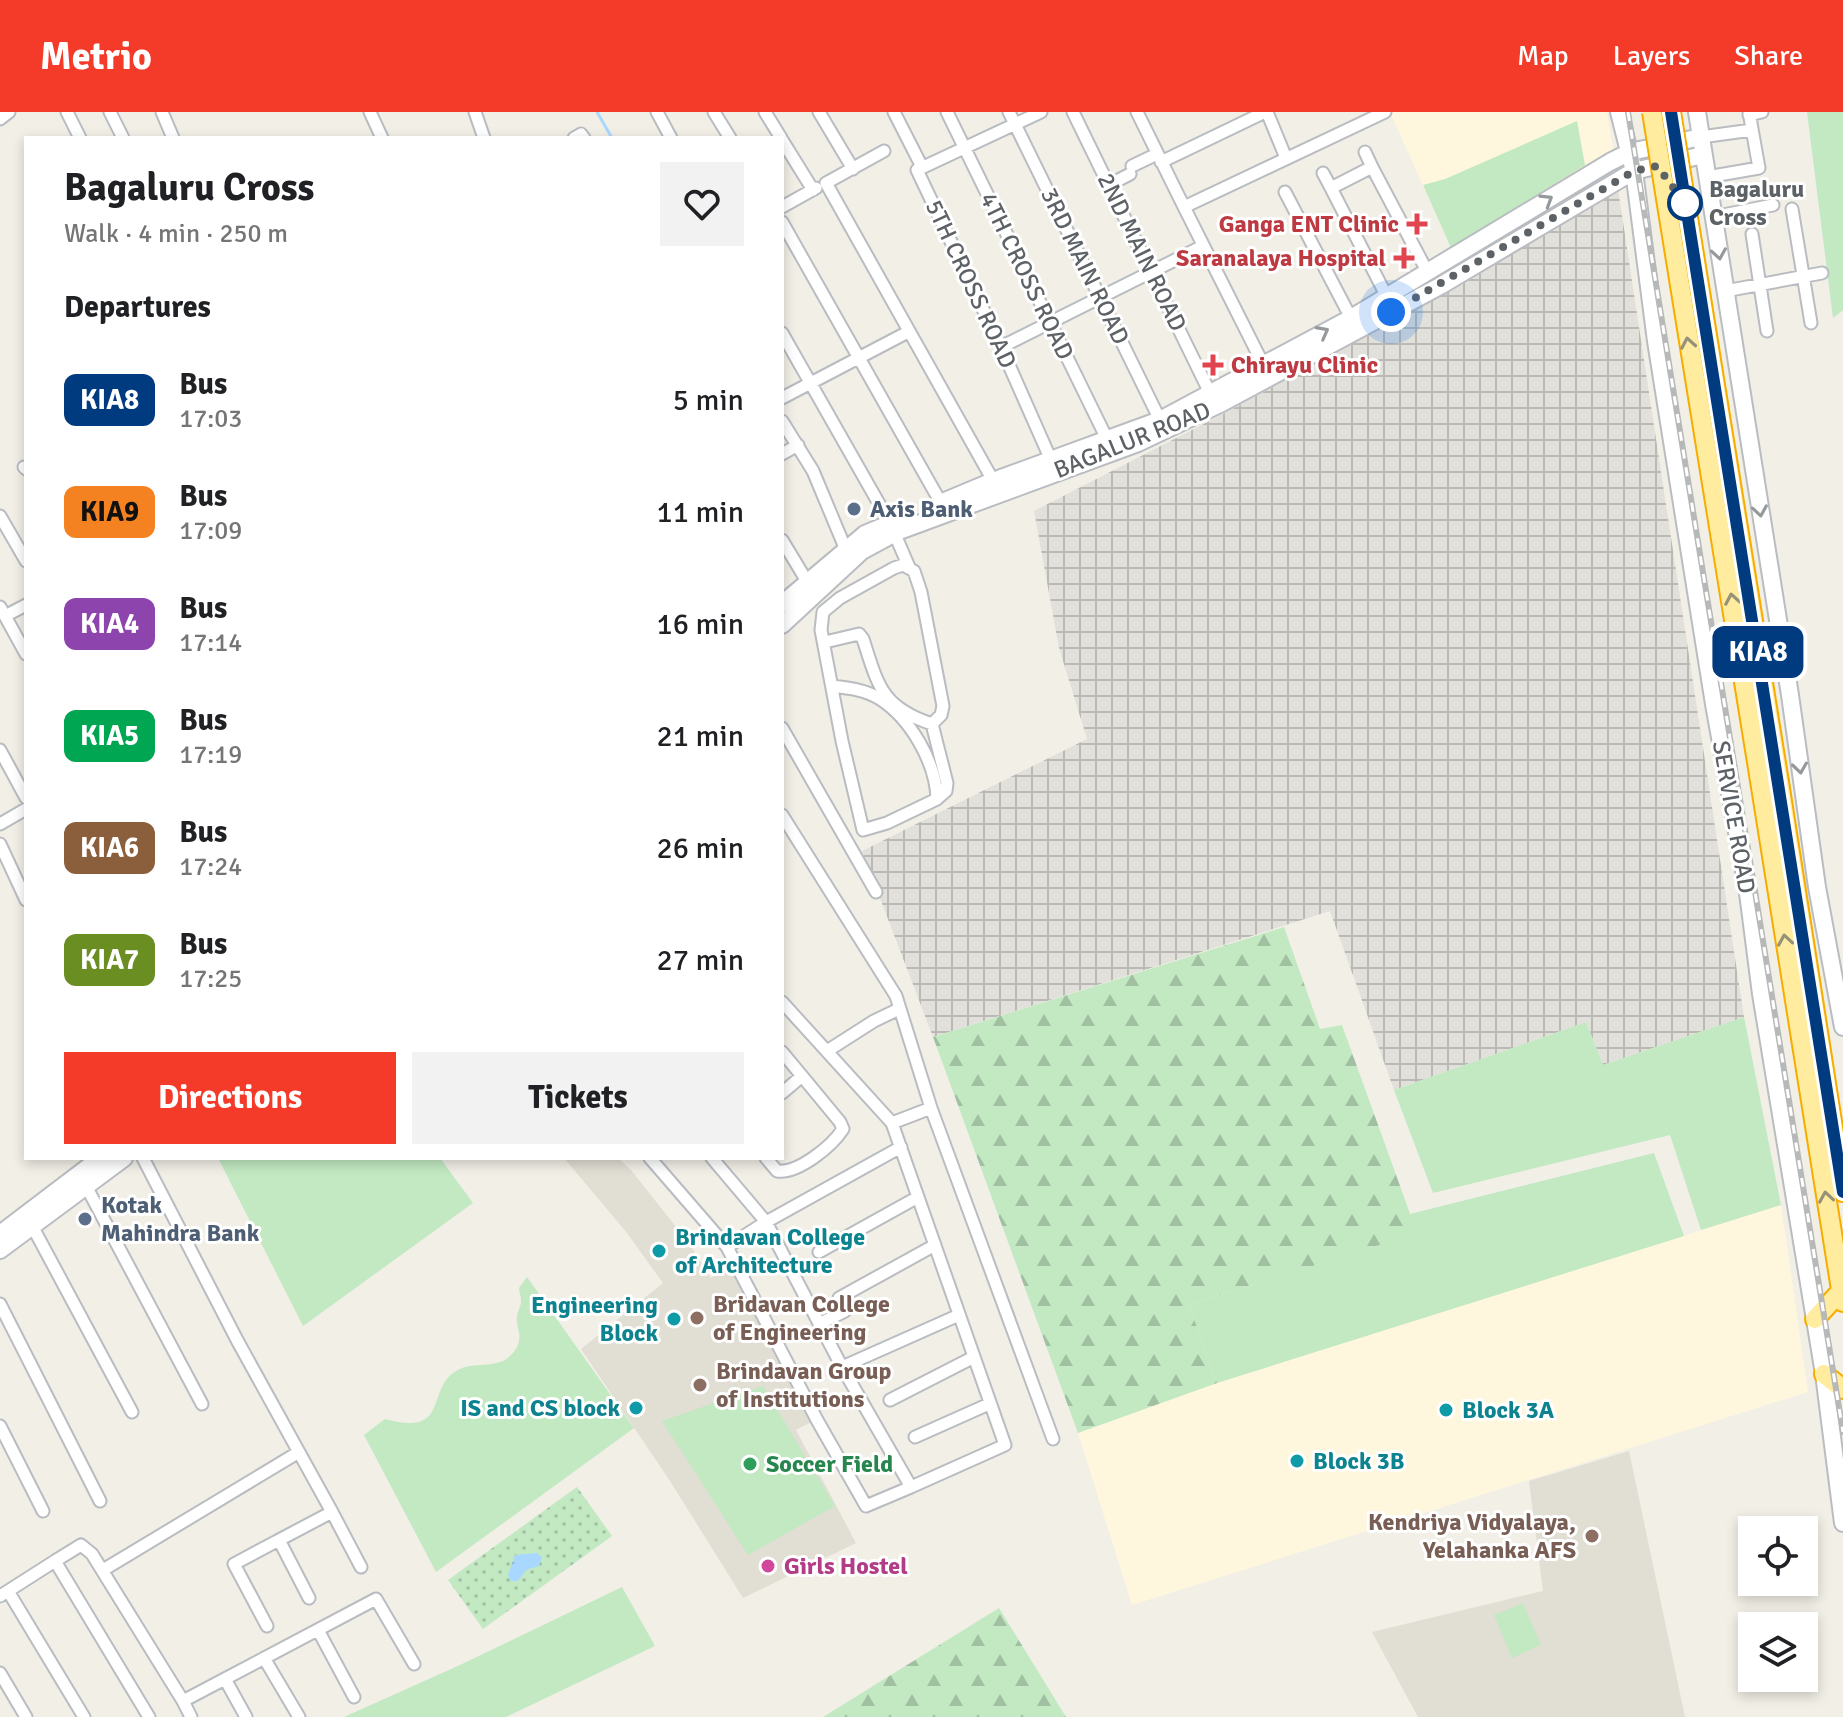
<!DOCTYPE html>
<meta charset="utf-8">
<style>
:root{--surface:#fff;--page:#f2f2f2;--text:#202124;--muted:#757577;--accent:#f43b29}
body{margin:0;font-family:Signika,sans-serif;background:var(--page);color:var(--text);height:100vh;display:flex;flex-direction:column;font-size:30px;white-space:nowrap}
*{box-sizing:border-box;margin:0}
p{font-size:26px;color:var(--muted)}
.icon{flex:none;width:44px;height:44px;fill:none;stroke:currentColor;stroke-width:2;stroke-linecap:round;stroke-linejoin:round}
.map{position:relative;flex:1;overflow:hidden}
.details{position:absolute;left:24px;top:24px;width:760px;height:1024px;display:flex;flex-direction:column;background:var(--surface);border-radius:0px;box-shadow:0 4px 12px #0003}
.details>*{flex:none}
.badge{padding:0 16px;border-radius:12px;font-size:28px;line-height:52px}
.controls{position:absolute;left:1738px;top:1404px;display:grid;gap:16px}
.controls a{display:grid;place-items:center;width:80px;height:80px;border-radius:0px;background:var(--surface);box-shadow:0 4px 12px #0003;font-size:40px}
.you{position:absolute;width:40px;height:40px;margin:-20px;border:6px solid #fff;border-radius:50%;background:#1a73e8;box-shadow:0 0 0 12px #1a73e833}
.map>.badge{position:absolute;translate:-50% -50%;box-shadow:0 0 0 4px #fff}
h2{padding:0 40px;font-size:30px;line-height:72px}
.round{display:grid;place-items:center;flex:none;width:84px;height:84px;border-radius:0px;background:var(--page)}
.headline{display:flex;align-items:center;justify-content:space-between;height:136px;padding:0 40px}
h1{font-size:38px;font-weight:700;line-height:60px}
.primary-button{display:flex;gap:16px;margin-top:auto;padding:16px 40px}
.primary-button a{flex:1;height:92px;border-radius:0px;background:var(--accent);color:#fff;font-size:32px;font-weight:700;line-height:92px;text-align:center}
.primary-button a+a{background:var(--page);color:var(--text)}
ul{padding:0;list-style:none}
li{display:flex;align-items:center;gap:24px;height:112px;padding:0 40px}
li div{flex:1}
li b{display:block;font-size:30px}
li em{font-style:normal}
li .badge{min-width:88px;font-weight:700;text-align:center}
header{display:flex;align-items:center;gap:48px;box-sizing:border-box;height:112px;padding:0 40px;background:var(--accent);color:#fff}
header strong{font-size:38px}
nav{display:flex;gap:44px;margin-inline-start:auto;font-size:28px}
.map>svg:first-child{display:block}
.commercial{fill:#fff7dd}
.industrial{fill:url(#industrial-grid)}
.education{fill:#e1ded4}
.green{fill:#c2e9c2}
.forest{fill:url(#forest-firs)}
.park{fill:url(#park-dots)}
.water{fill:url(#water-ripples)}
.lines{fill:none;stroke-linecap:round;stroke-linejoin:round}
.stream{stroke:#a8d8ff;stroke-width:3}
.minor-casing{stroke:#b9bcc0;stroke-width:15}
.secondary-casing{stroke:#b9bdc2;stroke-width:20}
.trunk-casing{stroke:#f7ad00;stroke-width:22}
.minor{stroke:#fff;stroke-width:11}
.secondary{stroke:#fff;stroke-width:16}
.trunk{stroke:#ffec9e;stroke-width:18}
.rail-casing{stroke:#b7b8b8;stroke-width:6}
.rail{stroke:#fff;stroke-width:3;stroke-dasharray:9;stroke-linecap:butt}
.trunk-bridge-casing{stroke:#f7ad00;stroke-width:22;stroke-linecap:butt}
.trunk-bridge{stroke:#ffec9e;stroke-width:18}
.oneway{stroke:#96999c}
.oneway2{stroke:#96927a}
.line-casing{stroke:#fff;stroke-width:18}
.line{stroke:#003b80;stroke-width:12}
.walk{stroke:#5d6267;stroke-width:8;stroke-dasharray:0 14.4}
.stop-dot{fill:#fff;stroke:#003b80;stroke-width:4}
.health-dot{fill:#e0444e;stroke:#fff;stroke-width:3}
.service-dot{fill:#5c6f8a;stroke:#fff;stroke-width:3}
.culture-dot{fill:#0f9aa8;stroke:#fff;stroke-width:3}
.education-dot{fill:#8d6e63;stroke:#fff;stroke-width:3}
.leisure-dot{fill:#2e9e5b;stroke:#fff;stroke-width:3}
.hotel-dot{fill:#d1479c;stroke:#fff;stroke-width:3}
.labels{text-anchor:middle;stroke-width:6;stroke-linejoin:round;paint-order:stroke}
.stop-label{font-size:24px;font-weight:bold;fill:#5d6267;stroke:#fff;text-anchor:start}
.health-label{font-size:24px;font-weight:bold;fill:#be3a42;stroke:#fff;text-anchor:end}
.street-label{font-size:24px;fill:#5d6267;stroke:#fff}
.service-label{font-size:24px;font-weight:bold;fill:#4e5e75;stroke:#fff;text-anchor:start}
.culture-label{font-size:24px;font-weight:bold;fill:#0d838f;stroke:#fff;text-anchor:start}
.education-label{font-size:24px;font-weight:bold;fill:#785e54;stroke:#fff;text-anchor:start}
.leisure-label{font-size:24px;font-weight:bold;fill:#27864d;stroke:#fff;text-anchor:start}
.hotel-label{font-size:24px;font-weight:bold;fill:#b23c85;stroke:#fff;text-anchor:start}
</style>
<header>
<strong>Metrio</strong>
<nav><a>Map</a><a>Layers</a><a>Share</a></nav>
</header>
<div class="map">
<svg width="1843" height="1605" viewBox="0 0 1843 1605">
<defs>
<pattern id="industrial-grid" width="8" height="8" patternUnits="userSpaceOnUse" patternTransform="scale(2)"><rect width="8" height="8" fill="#e1e0da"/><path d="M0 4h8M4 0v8" fill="none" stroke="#bab9b5"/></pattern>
<pattern id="forest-firs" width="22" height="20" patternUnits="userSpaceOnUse" patternTransform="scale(2)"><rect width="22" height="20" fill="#c2e9c2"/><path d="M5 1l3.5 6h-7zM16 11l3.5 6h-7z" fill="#a1c0a1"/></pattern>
<pattern id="park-dots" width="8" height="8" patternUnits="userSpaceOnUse" patternTransform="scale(2)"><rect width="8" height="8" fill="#c2e9c2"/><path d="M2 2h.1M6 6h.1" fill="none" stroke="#a1c0a1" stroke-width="1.8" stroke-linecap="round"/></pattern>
<pattern id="water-ripples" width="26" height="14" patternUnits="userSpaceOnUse" patternTransform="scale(2)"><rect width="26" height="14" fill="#a8d8ff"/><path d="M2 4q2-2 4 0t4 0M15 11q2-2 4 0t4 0" fill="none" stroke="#8cb3d2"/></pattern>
</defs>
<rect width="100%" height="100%" fill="#f1efe6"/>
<path class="commercial" d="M1390 0H1607L1613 37 1451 136Z
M1781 1093 1808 1280 1132 1493 1078 1321 1217 1271Z"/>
<path class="industrial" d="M1618 77 1744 905 1603 953 1586 910 1394 978 1330 799 933 925 862 739 1087 627 1059 536 1034 399 1225 301 1461 173Z"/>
<path class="education" d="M564 1046H618L631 1058 688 1130 711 1166 732 1153 813 1309 796 1318 856 1431 743 1486 670 1369 581 1237 663 1171 627 1121Z
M1629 1339 1685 1605H1418L1372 1520 1543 1479 1529 1369Z"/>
<path class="green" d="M1807 0H1843V198L1833 206Z
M1577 9 1585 53 1451 136 1423 73 1445 67Z
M1744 905 1781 1093 1701 1118 1670 1023 1433 1081 1394 978 1586 910 1603 953Z
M1654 1041 1684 1124 1217 1271 1189 1193 1416 1121 1410 1102Z
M218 1046H440L473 1091 303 1214Z
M527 1165 634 1316 436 1460 364 1323 385 1307C451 1325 425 1278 456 1259 477 1246 502 1262 517 1235 523 1223 516 1217 517 1205 517 1199 522 1193 521 1188 521 1184 519 1180 519 1176Z
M763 1274 835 1394 748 1443 662 1309Z
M622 1475 655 1534 506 1605H344L460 1553Z
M1523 1491 1541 1533 1512 1546 1494 1503Z"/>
<path class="forest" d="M1284 815 1320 917 1342 913 1417 1121 1189 1193 1217 1271 1078 1321 933 925Z
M999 1496 1066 1605H823Z"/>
<path class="park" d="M577 1375 612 1424 483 1517 448 1468Z"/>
<path class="water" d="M537 1441 542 1445 539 1454 526 1458 518 1469H511L508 1463 515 1443Z"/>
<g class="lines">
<path class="stream" d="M597 0 612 26"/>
<g class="minor-casing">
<path id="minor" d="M67 0 80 26
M110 0 123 26
M162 0 173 26
M370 0 382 26
M475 0 484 26
M657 0 671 26
M714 0 730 26
M765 0 781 26
M819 0 853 57
M894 0 922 55
M947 0 1107 327
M1009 0 1160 308
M1041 0 917 58 1001 235 1051 348
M1073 0 1210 281
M1137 0 1184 95
M1267 0 1286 46
M1749 3 1762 0
M0 7 9 0
M1701 25 1752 18
M574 26 581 22 584 26
M782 28 813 78
M884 39 826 71 995 372
M1365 40 1372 55
M1161 50 1265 0
M1132 54 1157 42
M1323 61 1331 76
M1707 65 1759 56 1749 0
M1109 73 1130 62
M1285 80 1351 206
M782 95 816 76
M1792 97 1811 211
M1713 105 1773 93
M782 110 941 391
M1752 122 1767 219
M1725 179 1822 161
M1387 185 1331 76 1372 55 1428 161
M782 221 890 411 909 455
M1001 235 1203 134
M1266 258 1184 95 1385 0
M782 286 908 220
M782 309 813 359 846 438
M782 342 798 333
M24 355 26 357
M0 404 26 449
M782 428 808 471
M0 495 26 542
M5 504 26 493
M825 530 859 522 863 527C878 573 881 595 932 612L941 603 943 594 921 480 914 459 903 453 894 456 840 486 823 500 821 518 842 629 863 718 887 711 937 687C936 651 911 607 880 587 866 578 849 576 832 574
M932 612 947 671 946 679 937 687
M782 616 876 780
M0 638 26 686
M782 703 896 884 931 996 1053 1327
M0 712 26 697
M0 732 26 788
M782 890 892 1011 931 996
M827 939 874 909 899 897
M782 940 802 964
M892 1011 1005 1333 911 1375
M143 1046 237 1228 332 1400
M650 1046 727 1135
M712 1046 766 1110 727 1135 817 1308 866 1394 911 1375 842 1255 766 1110 901 1035
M766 1046 777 1059C798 1062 832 1034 843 1017L840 1010 802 964 782 981
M86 1074 202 1292
M30 1110 132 1300
M819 1140 918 1085
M0 1192 100 1389
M819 1212 845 1199 839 1186 935 1133
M842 1255 959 1203
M890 1288 974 1245
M0 1314 43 1399
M915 1325 989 1292
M55 1449 81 1433 92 1442 183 1589
M103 1458 299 1340
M8 1479 55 1449 149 1605
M0 1484 8 1479 84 1605
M309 1486 279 1428 332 1400 361 1455
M267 1514 234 1452 279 1428
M318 1518 354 1585
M264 1546 299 1605
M0 1561 26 1605
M225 1567 246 1605
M191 1605 183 1589 376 1487 414 1552"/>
</g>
<g class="secondary-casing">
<path id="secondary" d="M1619 0 1634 59 1656 229 1714 592 1748 781 1761 882 1824 1262 1843 1411
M1697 0 1790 583 1817 775 1843 915
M938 392 993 369 1160 308 1351 206 1610 50 1630 40 1701 25
M782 492 865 422 906 405
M782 513 862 439 899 419 1138 331 1222 291 1440 174 1634 59 1703 43
M0 1122 100 1046
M0 1138 124 1046"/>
</g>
<g class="trunk-casing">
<path id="trunk" d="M1779 670 1843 1080
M1761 675 1843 1190
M1815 1207 1841 1179
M1824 1262 1843 1277"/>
</g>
<use href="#minor" class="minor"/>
<use href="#secondary" class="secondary"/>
<use href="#trunk" class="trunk"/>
<g class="rail-casing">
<path id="rail" d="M1628 0 1843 1320"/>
</g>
<use href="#rail" class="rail"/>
<g class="trunk-bridge-casing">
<path id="trunk-bridge" d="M1652 0 1761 675
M1671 0 1779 670"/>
</g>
<use href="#trunk-bridge" class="trunk-bridge"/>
</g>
<defs><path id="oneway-chevron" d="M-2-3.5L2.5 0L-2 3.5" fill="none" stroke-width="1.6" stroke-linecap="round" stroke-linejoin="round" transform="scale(2)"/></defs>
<g class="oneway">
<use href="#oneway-chevron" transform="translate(1547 88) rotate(-32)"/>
<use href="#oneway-chevron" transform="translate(1719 142) rotate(81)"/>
<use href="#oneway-chevron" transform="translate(1323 220) rotate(-28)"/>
<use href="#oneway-chevron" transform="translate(1760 399) rotate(81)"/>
<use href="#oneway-chevron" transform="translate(1800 656) rotate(82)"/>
</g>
<g class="oneway2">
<use href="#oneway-chevron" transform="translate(1688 231) rotate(-100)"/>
<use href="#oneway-chevron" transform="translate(1732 487) rotate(-100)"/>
<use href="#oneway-chevron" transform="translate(1785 828) rotate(-99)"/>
<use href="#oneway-chevron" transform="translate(1826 1085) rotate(-99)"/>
</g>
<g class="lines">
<g class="line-casing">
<path id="line" d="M1671 0 1843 1080"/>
</g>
<use href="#line" class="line"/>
<path class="walk" d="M1391 200 1634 59 1657 54 1685 91"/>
</g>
<circle class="stop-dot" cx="1685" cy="91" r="16"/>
<g class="health-dot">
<path d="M1413 100h8v8h8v8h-8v8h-8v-8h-8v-8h8z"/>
<path d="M1400 134h8v8h8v8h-8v8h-8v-8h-8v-8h8z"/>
<path d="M1209 241h8v8h8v8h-8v8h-8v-8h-8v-8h8z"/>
</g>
<g class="service-dot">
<circle cx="854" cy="397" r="8"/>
<circle cx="85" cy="1107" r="8"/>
</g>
<g class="culture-dot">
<circle cx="659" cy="1139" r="8"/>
<circle cx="674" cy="1207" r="8"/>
<circle cx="636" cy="1296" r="8"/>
<circle cx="1446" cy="1298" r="8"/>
<circle cx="1297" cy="1349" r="8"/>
</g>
<g class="education-dot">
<circle cx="697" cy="1206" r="8"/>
<circle cx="700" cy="1273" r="8"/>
<circle cx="1592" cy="1424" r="8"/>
</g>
<circle class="leisure-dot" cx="750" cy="1352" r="8"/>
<circle class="hotel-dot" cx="768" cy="1454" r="8"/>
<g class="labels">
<g class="stop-label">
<text x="1709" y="85">Bagaluru<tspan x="1709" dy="28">Cross</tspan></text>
</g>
<g class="health-label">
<text x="1399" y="120">Ganga ENT Clinic</text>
<text x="1386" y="154">Saranalaya Hospital</text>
<text x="1231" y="261" text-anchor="start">Chirayu Clinic</text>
</g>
<g class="street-label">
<text transform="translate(1142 140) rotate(64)" y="8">2ND MAIN ROAD</text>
<text transform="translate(1085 154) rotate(64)" y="8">3RD MAIN ROAD</text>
<text transform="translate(1027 164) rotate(64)" y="8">4TH CROSS ROAD</text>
<text transform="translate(971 172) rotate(65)" y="8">5TH CROSS ROAD</text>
<text transform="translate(1132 328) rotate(-22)" y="8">BAGALUR ROAD</text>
<text transform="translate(1734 705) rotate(80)" y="8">SERVICE ROAD</text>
</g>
<g class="service-label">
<text x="870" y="405">Axis Bank</text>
<text x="101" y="1101">Kotak<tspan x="101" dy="28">Mahindra Bank</tspan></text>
</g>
<g class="culture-label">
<text x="675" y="1133">Brindavan College<tspan x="675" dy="28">of Architecture</tspan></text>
<text x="658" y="1201" text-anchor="end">Engineering<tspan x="658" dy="28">Block</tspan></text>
<text x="620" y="1304" text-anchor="end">IS and CS block</text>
<text x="1462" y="1306">Block 3A</text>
<text x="1313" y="1357">Block 3B</text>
</g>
<g class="education-label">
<text x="713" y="1200">Bridavan College<tspan x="713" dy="28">of Engineering</tspan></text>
<text x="716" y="1267">Brindavan Group<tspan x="716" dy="28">of Institutions</tspan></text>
<text x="1576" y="1418" text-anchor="end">Kendriya Vidyalaya,<tspan x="1576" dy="28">Yelahanka AFS</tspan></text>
</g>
<g class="leisure-label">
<text x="766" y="1360">Soccer Field</text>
</g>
<g class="hotel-label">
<text x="784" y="1462">Girls Hostel</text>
</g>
</g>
</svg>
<div class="controls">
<a><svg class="icon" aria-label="locate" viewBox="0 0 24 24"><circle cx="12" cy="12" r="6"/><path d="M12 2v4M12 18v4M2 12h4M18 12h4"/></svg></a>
<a><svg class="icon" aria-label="layers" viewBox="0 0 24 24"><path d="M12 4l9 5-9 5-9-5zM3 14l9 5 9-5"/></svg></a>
</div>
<div class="you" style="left:1391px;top:200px"></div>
<b class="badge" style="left:1758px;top:540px;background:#003b80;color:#fff">KIA8</b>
<section class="details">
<div class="headline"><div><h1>Bagaluru Cross</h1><p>Walk · 4 min · 250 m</p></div><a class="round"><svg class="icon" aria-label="heart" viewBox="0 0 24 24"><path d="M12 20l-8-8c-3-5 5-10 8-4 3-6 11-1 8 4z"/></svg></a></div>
<h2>Departures</h2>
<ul>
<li><span class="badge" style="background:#003b80;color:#fff">KIA8</span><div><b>Bus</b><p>17:03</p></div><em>5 min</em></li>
<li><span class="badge" style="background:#f58220;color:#111">KIA9</span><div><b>Bus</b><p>17:09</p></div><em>11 min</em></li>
<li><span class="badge" style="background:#8e44ad;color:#fff">KIA4</span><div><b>Bus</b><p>17:14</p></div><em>16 min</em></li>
<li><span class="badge" style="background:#00a651;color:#fff">KIA5</span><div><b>Bus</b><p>17:19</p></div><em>21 min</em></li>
<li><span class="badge" style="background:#8b5e3c;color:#fff">KIA6</span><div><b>Bus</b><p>17:24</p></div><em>26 min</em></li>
<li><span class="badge" style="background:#6b8e23;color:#fff">KIA7</span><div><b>Bus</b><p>17:25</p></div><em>27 min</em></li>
</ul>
<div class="primary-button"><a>Directions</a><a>Tickets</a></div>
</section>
</div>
